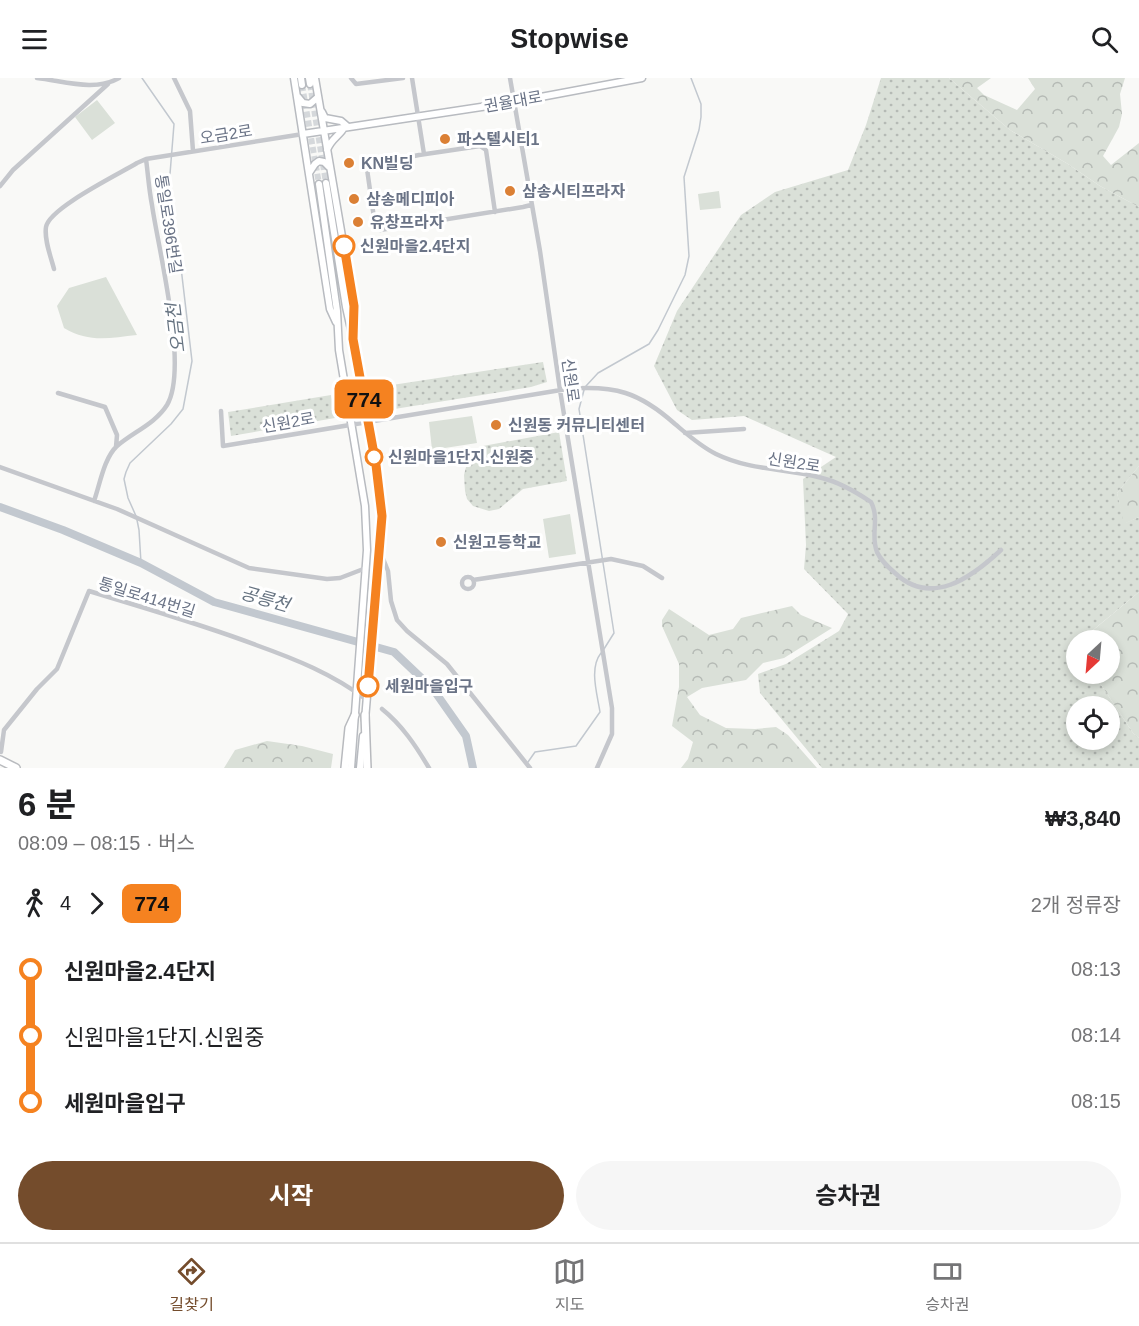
<!DOCTYPE html>
<html lang="ko">
<meta charset="utf-8">
<style>
:root{--surface:#fff;--page:#f6f6f6;--text:#202124;--muted:#757577;--line:#e0e0e0;--accent:#744c2c}
body{margin:0;font-family:Helvetica,"Noto Sans KR",sans-serif;background:var(--page);color:var(--text);height:100vh;display:flex;flex-direction:column;font-size:22px;white-space:nowrap}
*{box-sizing:border-box;margin:0}
p{font-size:20px;color:var(--muted)}
.icon{flex:none;width:33px;height:33px;fill:none;stroke:currentColor;stroke-width:2;stroke-linecap:round;stroke-linejoin:round}
.map{position:relative;height:690px;overflow:hidden}
.panel{display:flex;flex-direction:column;background:var(--surface);flex:1}
.panel>*{flex:none}
.badge{padding:0 12px;border-radius:9px;font-size:21px;line-height:39px}
.needle{width:39px;rotate:206deg}
.buttons{position:absolute;left:1066px;top:552px;display:grid;gap:12px}
.buttons a{display:grid;place-items:center;width:54px;height:54px;border-radius:50%;background:var(--surface);box-shadow:0 3px 9px #0003;font-size:30px}
.map>.badge{position:absolute;translate:-50% -50%;box-shadow:0 0 0 3px #fff}
.legs{display:flex;align-items:center;gap:9px;height:66px;padding:0 18px;font-size:20px}
.legs p{margin-inline-start:auto}
.head{display:flex;align-items:center;justify-content:space-between;height:102px;padding:0 18px}
h1{font-size:33px;font-weight:700;line-height:45px}
.button{display:flex;gap:12px;margin-top:auto;padding:12px 18px}
.button a{flex:1;height:69px;border-radius:36px;background:var(--accent);color:#fff;font-size:24px;font-weight:700;line-height:69px;text-align:center}
.button a+a{background:var(--page);color:var(--text)}
ul{padding:0 18px;list-style:none}
li{display:flex;align-items:center;gap:21px;height:66px;font-size:22px}
li i{display:grid;place-items:center;width:9px;height:100%;margin:0 8px;background:currentColor}
li i::after{content:'';width:15px;height:15px;margin:-8px;border:4px solid;border-radius:50%;background:var(--surface)}
li p{margin-inline-start:auto}
li:first-child i{background:linear-gradient(#0000 50%,currentColor 0)}
li:last-child i{background:linear-gradient(currentColor 50%,#0000 0)}
header{display:flex;justify-content:space-between;align-items:center;height:78px;padding:0 18px;background:var(--surface);font-size:27px;font-weight:700}
.tabs{display:flex;justify-content:space-around;align-items:center;height:84px;border-top:2px solid var(--line);background:var(--surface);font-size:16px;color:var(--muted)}
.tabs a{display:grid;justify-items:center;gap:3px}
.tabs .on{color:var(--accent)}
.map>svg:first-child{display:block}
.grass{fill:url(#grass-dots);fill-rule:evenodd}
.forest{fill:url(#forest-crowns)}
.pitch{fill:#dae0d8}
.lines{fill:none;stroke-linecap:round;stroke-linejoin:round}
.stream{stroke:#c2c8cf;stroke-width:1.5}
.river{stroke:#c2c8cf;stroke-width:8}
.major-tunnel{stroke:#d5d8db;stroke-width:6;stroke-dasharray:6 3;stroke-linecap:butt}
.major-casing{stroke:#b8bbc0;stroke-width:9}
.highway-casing{stroke:#b8babe;stroke-width:10}
.minor{stroke:#c5c7cc;stroke-width:4.5}
.major{stroke:#fff;stroke-width:6}
.highway{stroke:#fff;stroke-width:7}
.line-1-casing{stroke:#fff;stroke-width:14}
.line-1{stroke:#f58220;stroke-width:9}
.poi-dot{fill:#db8035;stroke:#fff;stroke-width:2}
.stop-1-dot{fill:#fff;stroke:#f58220;stroke-width:3}
.labels{text-anchor:middle;stroke-width:6;stroke-linejoin:round;paint-order:stroke}
.street-label{font-size:16px;fill:#6a7386;stroke:#fff}
.poi-label{font-size:16px;font-weight:bold;fill:#6a7386;stroke:#fff;text-anchor:start}
.stop-label{font-size:16px;font-weight:bold;fill:#6a7386;stroke:#fff;text-anchor:start}
.water-label{font-size:18px;font-style:italic;fill:#667381;stroke:#fff}
</style>
<header><svg class="icon" aria-label="menu" viewBox="0 0 24 24"><path d="M4 6h16M4 12h16M4 18h16"/></svg>Stopwise<svg class="icon" aria-label="search" viewBox="0 0 24 24"><circle cx="10" cy="10" r="6"/><path d="M15 15l6 6"/></svg></header>
<div class="map">
<svg width="1139" height="690" viewBox="0 0 1139 690">
<defs>
<pattern id="grass-dots" width="8" height="8" patternUnits="userSpaceOnUse" patternTransform="scale(1.5)"><rect width="8" height="8" fill="#dae0d8"/><path d="M2 2h.1M6 6h.1" fill="none" stroke="#b5bab5" stroke-width="1.8" stroke-linecap="round"/></pattern>
<pattern id="forest-crowns" width="20" height="18" patternUnits="userSpaceOnUse" patternTransform="scale(1.5)"><rect width="20" height="18" fill="#dae0d8"/><path d="M2 6a3 3 0 1 1 6 0M12 15a3 3 0 1 1 6 0" fill="none" stroke="#b5bab5"/></pattern>
</defs>
<rect width="100%" height="100%" fill="#f9f9f7"/>
<path class="grass" d="M881 0H949L1010 52 1068 86 1100 108 1139 129V388L1117 415 1125 445 1139 439V514L1087 557 1086 562H1077V596H1094L1133 655 1139 660V690H822L760 615 758 596 786 586 839 553 848 536 804 491 806 467 803 401 836 379 744 338 692 342 677 332 654 288 677 233 741 137 775 114 848 92 866 47ZM1077 628H1110V662H1077Z
M543 284 547 304 531 309 382 333 379 309Z
M331 317 335 340 231 358 228 334Z
M559 354 567 403 523 411 499 431 489 433 473 428 467 421 465 413 464 397 467 385 483 368Z"/>
<path class="forest" d="M949 0H991L977 10 984 17 1017 32 1035 11 1028 0H1125L1120 16 1122 36 1119 49 1103 78 1111 87 1139 65V129L1100 108 1068 86 1010 52Z
M1139 388V439L1124 446 1117 415Z
M1139 514V660L1133 655 1094 596H1110V562H1086V558Z
M792 528 801 537 832 550 784 580 763 585 746 602 702 610 687 619 700 637 726 650 755 651 776 649 788 657 817 690H681L688 681 693 664 672 648 679 609V586L662 548V542L669 531 709 557 733 551 741 540Z
M267 663 302 668 333 676 331 690H224L235 672Z"/>
<path class="pitch" d="M97 22 115 45 92 62 75 39Z
M719 113 721 130 700 132 698 116Z
M106 199 137 257C109 260 89 265 64 250L57 228 69 210Z
M472 338 477 365 432 372 429 344Z
M570 436 576 476 549 480 543 441Z"/>
<g class="lines">
<path class="stream" d="M586 308 598 295 649 266 658 252 685 197 689 178 684 99 699 52 701 39V26L691 0
M584 312 579 331 614 555 604 571
M136 438 128 420 124 401 126 394 130 385 171 346 183 331 192 283 178 164 168 121 174 46 142 0
M137 442 139 452 141 485
M528 684 535 674 576 668 600 634C597 615 589 590 601 575"/>
<path class="river" d="M0 429 63 452 141 485 214 524 394 574 433 611 466 658 473 690"/>
<path class="major-tunnel" d="M310 6 326 105
M302 7 319 106"/>
<g class="major-casing">
<path id="major" d="M294 0 330 231 336 244
M301 0 302 7
M309 0 310 6
M315 0 354 229 353 252
M298 19 303 25 310 26 318 19
M322 34 325 40 341 43 348 49
M303 56 514 24 642 0
M327 72C331 61 338 59 344 50
M309 95 315 86 319 83 324 84 329 89
M326 105 346 229 358 283 378 404 382 438 365 642
M319 106 337 233 339 272 365 428 367 472 351 690
M360 690 363 658"/>
</g>
<g class="highway-casing">
<path id="highway" d="M365 637 367 690
M0 682 16 690
M345 690 349 650 355 637"/>
</g>
<path class="minor" d="M37 0C64 3 95 14 119 0
M174 0 190 33 193 73
M351 0 356 6 403 0
M412 0 424 76
M510 0 540 173 560 312 612 630V656L597 690
M0 108 13 92 108 6
M495 134 486 72 480 68 419 77 369 87 367 91 375 147 380 152 523 129 531 127
M54 191C51 179 44 162 46 149 49 130 119 96 137 85L146 81 303 56
M58 315 105 329 117 357 116 369
M221 333 223 368 567 311C615 307 639 314 675 346 688 357 700 368 716 376 751 393 786 390 822 400 839 404 856 414 871 424 880 441 870 457 877 474 881 483 888 489 895 495 931 529 971 500 1001 472
M685 355 744 351
M0 389 117 431 249 490 327 501 340 500 366 490
M94 423C100 406 104 380 117 368 133 354 155 346 167 327 189 290 158 170 152 127 149 112 148 96 146 81
M380 473 388 493 391 523 397 542 407 553 447 586 530 690
M462 505a6 6 0 1 1 12 0a6 6 0 1 1-12 0Z
M473 502 611 481 643 488 662 500
M382 631C402 647 416 668 429 690
M1 674 4 652 37 611 57 591 89 513C144 530 201 546 256 567 295 581 333 596 367 622"/>
<use href="#major" class="major"/>
<use href="#highway" class="highway"/>
</g>
<g class="lines">
<g class="line-1-casing">
<path id="line-1" d="M344 168 354 228 353 261 376 387 382 438 368 608"/>
</g>
<use href="#line-1" class="line-1"/>
</g>
<g class="poi-dot">
<circle cx="445" cy="61" r="6"/>
<circle cx="349" cy="85" r="6"/>
<circle cx="510" cy="113" r="6"/>
<circle cx="354" cy="121" r="6"/>
<circle cx="358" cy="144" r="6"/>
<circle cx="496" cy="347" r="6"/>
<circle cx="441" cy="464" r="6"/>
</g>
<g class="stop-1-dot">
<circle cx="344" cy="168" r="10"/>
<circle cx="374" cy="379" r="8"/>
<circle cx="368" cy="608" r="10"/>
</g>
<g class="labels">
<g class="street-label">
<text transform="translate(513 23) rotate(-10)" y="6">권율대로</text>
<text transform="translate(226 56) rotate(-9)" y="6">오금2로</text>
<text transform="translate(169 146) rotate(81)" y="6">통일로396번길</text>
<text transform="translate(571 302) rotate(82)" y="6">신원로</text>
<text transform="translate(288 344) rotate(-10)" y="6">신원2로</text>
<text transform="translate(794 384) rotate(9)" y="6">신원2로</text>
<text transform="translate(147 519) rotate(17)" y="6">통일로414번길</text>
</g>
<g class="poi-label">
<text x="457" y="67">파스텔시티1</text>
<text x="361" y="91">KN빌딩</text>
<text x="522" y="119">삼송시티프라자</text>
<text x="366" y="127">삼송메디피아</text>
<text x="370" y="150">유창프라자</text>
<text x="508" y="353">신원동 커뮤니티센터</text>
<text x="453" y="470">신원고등학교</text>
</g>
<g class="stop-label">
<text x="360" y="174">신원마을2.4단지</text>
<text x="388" y="385">신원마을1단지.신원중</text>
<text x="385" y="614">세원마을입구</text>
</g>
<g class="water-label">
<text transform="translate(176 250) rotate(-97)" y="6">오금천</text>
<text transform="translate(265 521) rotate(16)" y="6">공릉천</text>
</g>
</g>
</svg>
<div class="buttons">
<a><svg class="needle" viewBox="-14 -14 28 28"><path d="M0-13l5 13h-10z" fill="#e53935"/><path d="M0 13l5-13h-10z" fill="#757577"/></svg></a>
<a><svg class="icon" aria-label="locate" viewBox="0 0 24 24"><circle cx="12" cy="12" r="6"/><path d="M12 2v4M12 18v4M2 12h4M18 12h4"/></svg></a>
</div>
<b class="badge" style="left:364px;top:321px;background:#f58220;color:#111">774</b>
</div>
<section class="panel">
<div class="head"><div><h1>6 분</h1><p>08:09 – 08:15 · 버스</p></div><b>₩3,840</b></div>
<div class="legs"><svg class="icon" aria-label="walk" viewBox="0 0 24 24"><circle cx="13" cy="4" r="2"/><path d="M13 8l-2 6 4 7M11 14l-3 7M7 12l3-4h3l4 4"/></svg>4<svg class="icon" aria-label="forward" viewBox="0 0 24 24"><path d="M9 5l7 7-7 7"/></svg><b class="badge" style="background:#f58220;color:#111">774</b><p>2개 정류장</p></div>
<ul>
<li><i style="color:#f58220"></i><b>신원마을2.4단지</b><p>08:13</p></li>
<li><i style="color:#f58220"></i><span>신원마을1단지.신원중</span><p>08:14</p></li>
<li><i style="color:#f58220"></i><b>세원마을입구</b><p>08:15</p></li>
</ul>
<div class="button"><a>시작</a><a>승차권</a></div>
</section>
<nav class="tabs">
<a class="on"><svg class="icon" aria-label="directions" viewBox="0 0 24 24"><path d="M12 3l9 9-9 9-9-9zM9 14v-3h6M13 9l2 2-2 2"/></svg>길찾기</a>
<a><svg class="icon" aria-label="map" viewBox="0 0 24 24"><path d="M3 6l6-2 6 2 6-2v14l-6 2-6-2-6 2zM9 4v14M15 6v14"/></svg>지도</a>
<a><svg class="icon" aria-label="tickets" viewBox="0 0 24 24"><path d="M3 7h18v10H3zM15 7v10"/></svg>승차권</a>
</nav>
